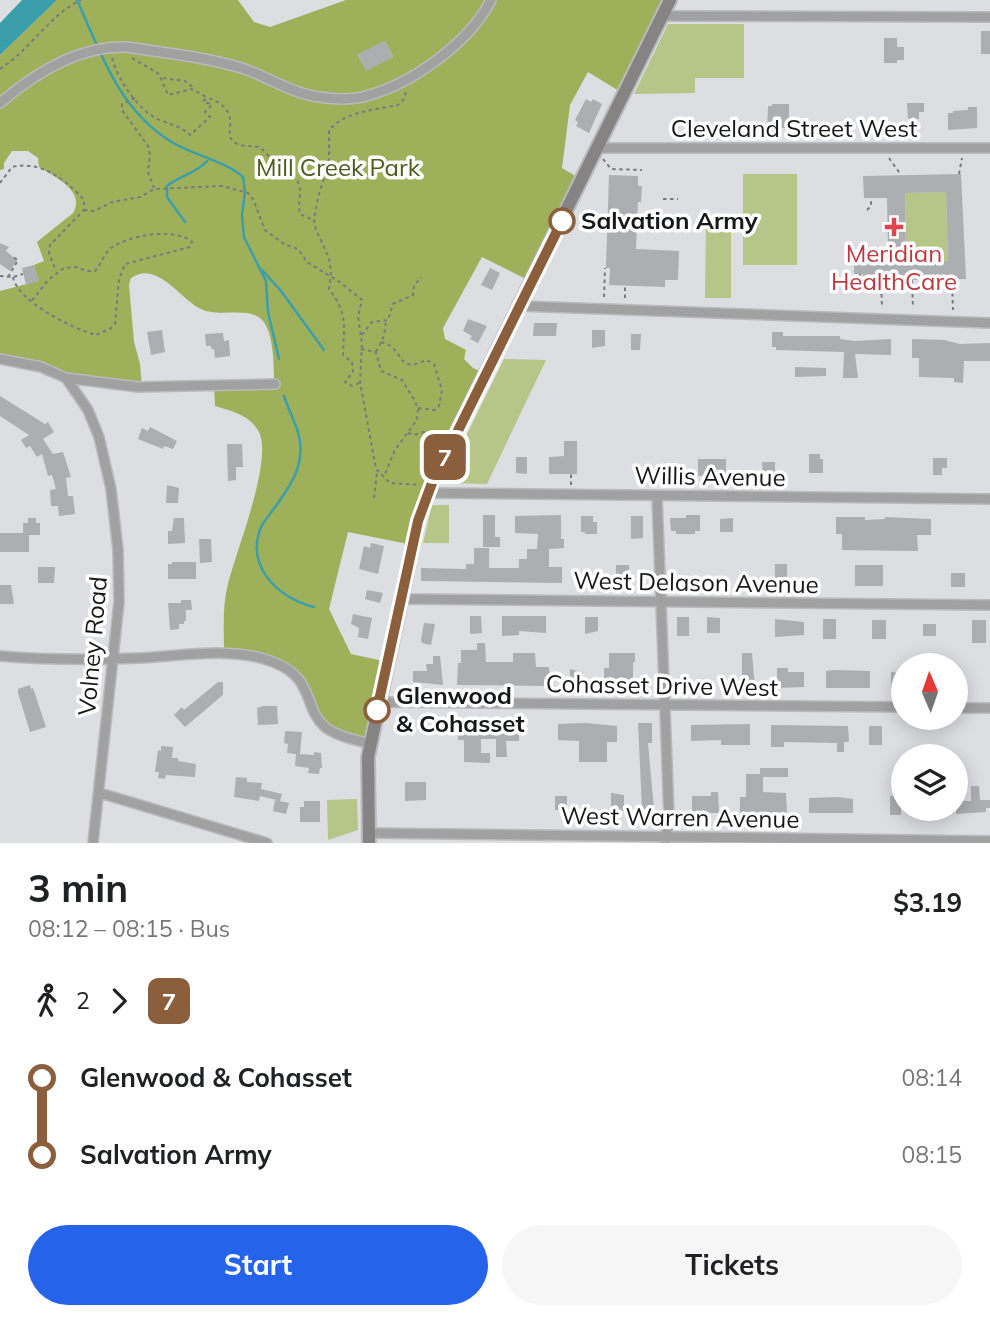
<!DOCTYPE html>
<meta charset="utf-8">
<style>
:root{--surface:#fff;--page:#f6f6f6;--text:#202124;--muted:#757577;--accent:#2563eb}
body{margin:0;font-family:Mulish,sans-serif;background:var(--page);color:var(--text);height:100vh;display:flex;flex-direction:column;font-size:26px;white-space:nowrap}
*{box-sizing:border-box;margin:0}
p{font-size:23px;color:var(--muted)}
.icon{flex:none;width:38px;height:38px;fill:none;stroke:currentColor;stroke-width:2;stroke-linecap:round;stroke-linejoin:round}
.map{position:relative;height:843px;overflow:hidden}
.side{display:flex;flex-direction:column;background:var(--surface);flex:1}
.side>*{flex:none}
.badge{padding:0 14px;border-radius:10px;font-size:24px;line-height:46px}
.needle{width:46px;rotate:358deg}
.tools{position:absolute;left:891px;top:653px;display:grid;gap:14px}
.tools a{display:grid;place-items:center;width:77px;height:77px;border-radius:50%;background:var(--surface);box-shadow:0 4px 18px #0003;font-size:35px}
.map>.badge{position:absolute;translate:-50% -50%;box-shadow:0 0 0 4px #fff}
.legs{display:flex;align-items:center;gap:10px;height:77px;padding:0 28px;font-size:23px}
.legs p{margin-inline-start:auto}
.headline{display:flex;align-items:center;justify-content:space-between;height:119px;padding:0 28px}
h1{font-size:38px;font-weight:700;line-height:52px}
.cta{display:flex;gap:14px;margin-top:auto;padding:14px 28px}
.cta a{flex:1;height:80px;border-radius:42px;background:var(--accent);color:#fff;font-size:28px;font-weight:700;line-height:80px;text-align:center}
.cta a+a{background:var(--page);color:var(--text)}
ul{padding:0 28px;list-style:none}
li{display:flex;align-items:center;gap:24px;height:77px;font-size:26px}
li i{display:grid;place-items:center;width:10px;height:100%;margin:0 9px;background:currentColor}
li i::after{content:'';width:18px;height:18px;margin:-9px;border:5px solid;border-radius:50%;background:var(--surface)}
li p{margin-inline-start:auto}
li:first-child i{background:linear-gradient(#0000 50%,currentColor 0)}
li:last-child i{background:linear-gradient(currentColor 50%,#0000 0)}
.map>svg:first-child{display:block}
.green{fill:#b6c588}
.forest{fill:#9eb15a;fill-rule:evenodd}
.water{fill:#3b9eab}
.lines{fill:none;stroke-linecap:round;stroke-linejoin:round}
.stream{stroke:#3b9eab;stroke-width:2.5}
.building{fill:#acaeb2;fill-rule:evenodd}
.street-casing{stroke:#b9babe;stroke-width:12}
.secondary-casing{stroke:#b9babe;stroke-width:16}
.path{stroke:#797a7d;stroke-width:2;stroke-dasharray:3.5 3.5;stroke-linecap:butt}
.street{stroke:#a2a1a2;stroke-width:9}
.secondary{stroke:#858384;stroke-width:12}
.line-1-casing{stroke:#fff;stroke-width:16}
.line-1{stroke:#8b5e3c;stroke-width:10}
.stop-1-dot{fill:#fff;stroke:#8b5e3c;stroke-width:3.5}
.health-dot{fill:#e0444e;stroke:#fff;stroke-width:2.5}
.labels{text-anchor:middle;stroke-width:7;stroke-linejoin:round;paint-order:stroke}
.street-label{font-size:24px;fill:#161718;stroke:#fff}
.park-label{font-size:24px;fill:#4f5b1d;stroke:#fff}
.stop-label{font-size:24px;font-weight:bold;fill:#161718;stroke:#fff;text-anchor:start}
.health-label{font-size:24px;fill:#be3a42;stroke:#fff}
</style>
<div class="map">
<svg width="990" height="843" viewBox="0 0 990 843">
<rect width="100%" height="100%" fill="#dddee2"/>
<path class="green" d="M668 24H744V78H695V93L634 94Z
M743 174H797V265H743Z
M946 192 948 261 906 262 905 193Z
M706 227H731V298H705Z
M504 359 546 360 487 484 443 483Z
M432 505H449V543H423Z
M357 799 358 830 328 840 327 800Z"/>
<path class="forest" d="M57 0H238L254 22 270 27 346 0H670L624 94 588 72 570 105 562 168 582 180 532 282 482 257 443 328 445 339 466 350 464 359 473 368 486 374 436 475 413 545 348 532 329 609 351 654 388 662 371 744 326 728 308 693 275 663 224 654C224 631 222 607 228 584 236 551 273 461 259 432 250 415 232 411 215 406L214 385 274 383C274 367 274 332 262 320 247 305 218 319 199 308 179 297 156 260 131 278L129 285 134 342 140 364 142 387 66 378 0 359V291L38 281 34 265 44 261 37 242 73 213C86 191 55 177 39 167L38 158 28 151H12L4 163V169L0 170V55ZM385 41 393 57 366 70 358 55Z"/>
<path class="water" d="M22 0H57L0 55V23Z"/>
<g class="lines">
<path class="stream" d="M77 0C101 53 118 108 170 141 192 155 223 160 243 177L245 192 242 215 244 237 266 281 268 312 279 359
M185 222 167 197V186C179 176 197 173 207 161
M262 270 281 291 324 350
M284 396C288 408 294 420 298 432 309 470 282 496 262 525 244 565 277 598 314 607"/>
</g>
<path class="building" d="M981 31H990V54H981Z
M884 38H897V47H904V60H897V63H884Z
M385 41 393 57 366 71 358 54Z
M586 99 591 102 593 99 602 104 589 133 576 126 578 122 575 120Z
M907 103H924V112H919V119H908Z
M772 104H789V128H778L777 132H767L768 106H772Z
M968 107H977V128L948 130V113H953V111L968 110Z
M961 174 966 279 910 280V285L894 286V280H887V275L863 276V274H854V257H859V250L888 249 887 198H864L863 176ZM946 192 948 261 906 262 905 193Z
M609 175 638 176V186H642L641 202H638L636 249 679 251 678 280H665V287L609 285 610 268H606Z
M0 243 9 247 6 251 17 260 10 271 0 264Z
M34 265 39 281 26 285 22 268Z
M490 268 500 273 492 290 481 285Z
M468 319 487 326 478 343 470 339 472 336 463 331Z
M534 323H557L556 336H533Z
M162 330 165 352 151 355 147 332Z
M592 330H605V346L592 348Z
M772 332H783V336H840V339L855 341 891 339V355L855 354 858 378H843L844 352 776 350V347H772Z
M223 333 224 341 229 340 230 356 215 358 214 349H211V346H206L205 334Z
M631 334H641L640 350H631Z
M912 339 944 340 960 344 990 343V361H964L963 383 954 382V378L919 377V358H912Z
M795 367 826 368V376L795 377Z
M0 396 45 424 48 422 54 432 43 439 53 454 63 452 71 477 66 478 68 496H73L75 514 59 516 58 506H51L50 490 56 489 52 475 48 476 42 454 37 457 30 446 26 448 21 440 29 435 0 416Z
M150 427 177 441 173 449 164 446 163 449 138 439 142 428 148 431Z
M564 441H577V474H549V457L564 456Z
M227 444H242L243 467H236V480L228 481Z
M809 454H820V459H823V473H809Z
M516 457H527V474L516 473Z
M933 458H947V468H942V475H933Z
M698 459H726V474L698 476Z
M762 462H775V476L763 477Z
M167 485 179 488 178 503H166Z
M483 515H495V537H500V547H483Z
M561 515V539H564V548L549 549V567H562V583L421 581V568L466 569V564H474V548H489V568H519V559H527V549H537L538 534 515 533V516Z
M686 515H700V531H695V534H676V531H671L670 518H686Z
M581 516H593V522H597V534H585V532H581Z
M631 516H643V538L631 539Z
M836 517H865V520L885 519V517L931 519V535H917L918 551 842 550V534H836Z
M28 518H36V523H40V535H29V552H0V533H23V523H28Z
M174 518H184L185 543 168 544V531H172Z
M733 518V532H720V519Z
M199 539H211L212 562 200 563Z
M371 543 384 546 378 574 359 569 364 546 370 548Z
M172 562H196V579H168V564H172Z
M775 564H787V585H780V582H775Z
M616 565H629V584L616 583Z
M855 565H883V586H855Z
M38 567H55L54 583H38Z
M951 573H965V587H951Z
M0 585H11L14 604H0Z
M367 590 383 593 380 603 365 599Z
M181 600H191L192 610H186V621H184V624H179V629L170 630 168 603H181Z
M353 614 372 618 368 639 358 637 359 628 351 624Z
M470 616H481L482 633 470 634Z
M502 616H546V633L519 631V635L502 636Z
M585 617H598V631L585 634Z
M677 617H689V636H677Z
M707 617 720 618V633H707Z
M775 619 804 622V635L775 637Z
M823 619H836V639H823Z
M872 620H886V639H872Z
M972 620H986V643H972Z
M424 623 435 624 431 645 422 643 421 640Z
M923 624H936V636H923Z
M477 643H485L486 662H513V653H535L536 667H549L550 686 457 685 458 663H461V650H477Z
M609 653H635V662H633V684L604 686V668H609Z
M742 653H752L755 687H742Z
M433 656H440L443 685 413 682V671H427L426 664H433Z
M777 668H788V672H804V687L777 688Z
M570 669 583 672V685H570Z
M835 670 870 671V688H826V671Z
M891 672 901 673 903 688H891Z
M218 682H223V695L185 727 174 715 182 707 184 710Z
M30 685 31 689 33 688 46 727 30 732 18 693V689Z
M263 706H277L278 724 258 725 257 708Z
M479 720 519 723V741H506L507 757H496V739H481V753H490V763L464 762V740H458V723H479Z
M586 723 617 726V742H607V762H579V741L558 740V724Z
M638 723H652V743H648L654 809H642Z
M750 724V745H721V740L691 741V725Z
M771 725 848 726 849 742H844V752H837V743L784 742V747H771Z
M869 726H882V745H869Z
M285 731 302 732 300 754 314 755V752L321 753 322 768H320L319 774 308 773 309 768 295 766 296 754 287 753 288 744 284 743Z
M161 746 173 747 172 758H178V761L196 764 195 777 166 775 165 779 158 778 159 772H155L158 750 161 751Z
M760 768H788V777H763V792L786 793 787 813H740V797H746V774H760Z
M894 776H903V785H901V815H890V796H895Z
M236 777 247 778V782L262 783 261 789 282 794 280 801 260 796 259 801 234 797Z
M405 782H426V800L405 801Z
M971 786H979L980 800H990V808H986V812L956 814V801H971Z
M711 792H718L719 813H692V796H711Z
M611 793 624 795V811H611Z
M555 796H567V810H555Z
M838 797 853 799V813H809V798Z
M275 800 289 803 286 814 273 811Z
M304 801H320V822H300V807H304Z"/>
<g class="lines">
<g class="street-casing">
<path id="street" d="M662 16 990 17
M0 103C35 73 79 45 127 47 163 53 202 56 238 67 264 74 286 91 313 96 330 99 349 101 366 96 412 84 470 42 491 0
M597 148H990
M520 306 990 323
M0 359 41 367 66 378 138 387 275 384
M66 378 88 410 99 437 111 489 118 550 119 602 93 843
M429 493 990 499
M657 496 669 817 665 843
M402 599 990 605
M0 656C47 660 93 660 140 658 183 656 232 646 273 662 315 678 303 708 325 727 338 737 356 740 371 744
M379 702 903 707
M956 708H990
M100 793 267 843
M369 833 990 841"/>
</g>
<g class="secondary-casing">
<path id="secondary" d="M369 843 368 757 418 521 436 474 670 0"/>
</g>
<path class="path" d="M112 58C118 80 138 111 160 120 171 125 181 126 190 135L210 117 205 112 212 105 205 102
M132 58 159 74 168 95 192 89 208 98
M0 69C30 50 49 15 81 0
M163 78 185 81 195 89
M135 98 122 104V110L148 146 150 155 148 172 154 188
M203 101 208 98C243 110 224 132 232 140 239 148 249 145 258 147 268 151 269 160 276 167 282 172 294 174 298 182 303 191 297 204 300 214L313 220
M889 158 901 175
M603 159 611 169 642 170
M959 174 962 158
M0 183 12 167C41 160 66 180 84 200V210L50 245 49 253 56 271
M663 199H678
M84 210 94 211 112 202 140 197 154 189 222 186 248 193 253 199 265 230 284 244 298 249 307 262 340 282 362 300 358 317 362 343 360 382 376 469 390 483 419 485
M867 210 871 206V198
M860 274V279H885V282H881L882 307
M0 276 13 277 23 274
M8 277 18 260 13 257
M13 277C17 301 73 329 96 335L110 329 115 324 119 279 125 264 190 247 192 242C175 227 129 235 111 248 104 254 101 264 95 271H87L76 267 64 268 48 280 31 302
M952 279 953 310
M912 280 913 308
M857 290H912
M604 297 605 268
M625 298V285
M362 335 372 322 388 320 393 304 413 295 414 286 421 277
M381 342C406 348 395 375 426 360L434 364 442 390 439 406 435 410 418 408
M361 349 376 352 381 371 402 380 415 401 418 410 417 420 395 450 385 474
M376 352 384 336 386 321
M359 383 352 386 345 382 353 372 352 362 343 355C344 325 348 314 329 289L331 273 329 258 316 230 314 220 318 197 329 163V130C346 111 374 110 398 105L404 99 406 91
M408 433 414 435 427 431 432 434
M571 485V474
M374 498 377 472"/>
<use href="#street" class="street"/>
<use href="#secondary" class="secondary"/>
</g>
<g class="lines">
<g class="line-1-casing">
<path id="line-1" d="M377 710 418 521 432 483 562 221"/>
</g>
<use href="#line-1" class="line-1"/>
</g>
<g class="stop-1-dot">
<circle cx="562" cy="221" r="12"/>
<circle cx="377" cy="710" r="12"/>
</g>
<path class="health-dot" d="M890.5 216.5h7v7h7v7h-7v7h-7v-7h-7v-7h7z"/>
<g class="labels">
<g class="street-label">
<text x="794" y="137">Cleveland Street West</text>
<text transform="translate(710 477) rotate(1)" y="8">Willis Avenue</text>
<text transform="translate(696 583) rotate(1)" y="8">West Delason Avenue</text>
<text transform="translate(93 646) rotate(-85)" y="8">Volney Road</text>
<text transform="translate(662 686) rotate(1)" y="8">Cohasset Drive West</text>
<text transform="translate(680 818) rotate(1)" y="8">West Warren Avenue</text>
</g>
<g class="park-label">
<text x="338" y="176">Mill Creek Park</text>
</g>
<g class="stop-label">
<text x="581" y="229">Salvation Army</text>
<text x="396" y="704">Glenwood<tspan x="396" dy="28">&amp; Cohasset</tspan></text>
</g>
<g class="health-label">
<text x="894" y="262">Meridian<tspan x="894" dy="28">HealthCare</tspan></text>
</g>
</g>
</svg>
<div class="tools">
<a><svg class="needle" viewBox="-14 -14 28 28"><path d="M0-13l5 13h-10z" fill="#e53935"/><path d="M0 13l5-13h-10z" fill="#757577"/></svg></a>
<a><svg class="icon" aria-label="layers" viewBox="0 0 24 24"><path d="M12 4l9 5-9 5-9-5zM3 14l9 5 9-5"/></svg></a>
</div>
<b class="badge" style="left:445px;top:457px;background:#8b5e3c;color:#fff">7</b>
</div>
<section class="side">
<div class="headline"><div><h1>3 min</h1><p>08:12 – 08:15 · Bus</p></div><b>$3.19</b></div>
<div class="legs"><svg class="icon" aria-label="walk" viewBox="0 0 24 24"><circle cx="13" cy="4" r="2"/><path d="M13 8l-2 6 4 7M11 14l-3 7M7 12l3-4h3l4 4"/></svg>2<svg class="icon" aria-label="forward" viewBox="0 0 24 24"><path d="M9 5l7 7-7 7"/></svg><b class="badge" style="background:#8b5e3c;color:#fff">7</b></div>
<ul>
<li><i style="color:#8b5e3c"></i><b>Glenwood &amp; Cohasset</b><p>08:14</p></li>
<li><i style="color:#8b5e3c"></i><b>Salvation Army</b><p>08:15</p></li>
</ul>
<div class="cta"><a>Start</a><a>Tickets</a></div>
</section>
